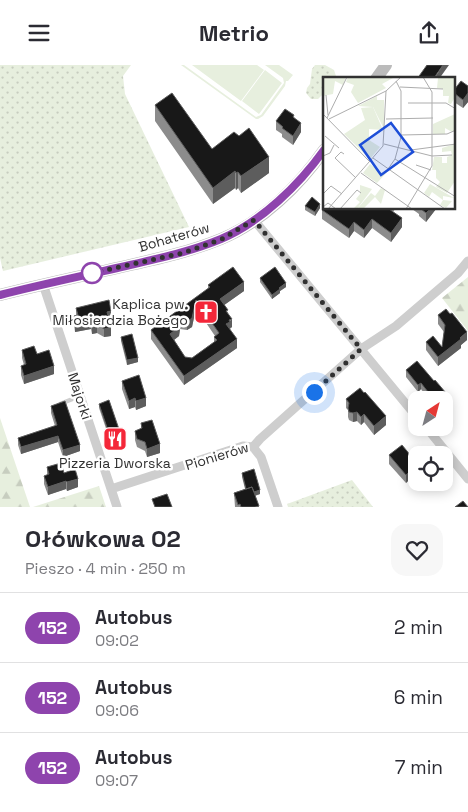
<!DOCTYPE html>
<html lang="pl">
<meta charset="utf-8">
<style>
:root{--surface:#fff;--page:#f7f7f7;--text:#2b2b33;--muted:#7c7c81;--line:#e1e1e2}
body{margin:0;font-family:"Space Grotesk",sans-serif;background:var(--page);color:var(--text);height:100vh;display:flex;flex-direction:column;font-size:19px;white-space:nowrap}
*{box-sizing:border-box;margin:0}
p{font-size:16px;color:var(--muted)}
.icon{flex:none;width:28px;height:28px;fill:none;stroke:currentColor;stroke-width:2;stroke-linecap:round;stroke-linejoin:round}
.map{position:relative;height:442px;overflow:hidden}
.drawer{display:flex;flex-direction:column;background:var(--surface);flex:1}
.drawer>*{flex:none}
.badge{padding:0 10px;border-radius:16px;font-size:18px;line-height:32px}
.needle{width:32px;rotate:36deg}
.fabs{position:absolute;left:408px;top:326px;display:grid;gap:10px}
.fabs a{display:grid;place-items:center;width:45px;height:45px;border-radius:10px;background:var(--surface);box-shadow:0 2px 12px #0003;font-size:25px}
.you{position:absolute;width:25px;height:25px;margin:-12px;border:4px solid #fff;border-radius:50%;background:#1a73e8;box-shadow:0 0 0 8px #1a73e833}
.map>.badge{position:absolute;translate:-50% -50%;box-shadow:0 0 0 2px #fff}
.round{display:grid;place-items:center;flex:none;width:52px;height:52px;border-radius:15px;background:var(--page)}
.summary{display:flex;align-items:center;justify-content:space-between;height:85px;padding:0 25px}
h1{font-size:24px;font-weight:600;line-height:38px}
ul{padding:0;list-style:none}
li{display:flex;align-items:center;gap:15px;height:70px;padding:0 25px;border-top:1px solid var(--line)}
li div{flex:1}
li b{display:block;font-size:19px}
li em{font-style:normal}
li .badge{min-width:55px;font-weight:700;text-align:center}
header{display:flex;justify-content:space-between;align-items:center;height:65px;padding:0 25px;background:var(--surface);font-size:22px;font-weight:600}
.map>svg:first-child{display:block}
.green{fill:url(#green-dots)}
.forest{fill:url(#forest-firs)}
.pitch{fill:#e7efde}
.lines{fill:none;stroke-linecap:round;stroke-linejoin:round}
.lane{stroke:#cecece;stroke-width:4.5}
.street{stroke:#cecece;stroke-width:9}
.secondary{stroke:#bbb;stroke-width:12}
.wall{fill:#8c8c8c;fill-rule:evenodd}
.shaded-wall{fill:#5d5d5d}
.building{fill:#181818;stroke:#5d5d5d;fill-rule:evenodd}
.line-casing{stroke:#fff;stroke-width:11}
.line{stroke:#8e44ad;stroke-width:8}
.walk{stroke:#313131;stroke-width:5;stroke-dasharray:0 9}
.stop-dot{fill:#fff;stroke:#8e44ad;stroke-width:2.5}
.labels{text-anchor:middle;stroke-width:5;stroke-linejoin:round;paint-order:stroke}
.street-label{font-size:14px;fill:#313131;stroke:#fff}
.poi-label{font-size:14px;fill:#313131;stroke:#fff;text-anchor:end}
.inset-road{fill:none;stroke:#adadad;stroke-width:1}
.view{fill:#1d4ed8;fill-opacity:0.15;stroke:#1d4ed8;stroke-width:2.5}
.inset-edge{fill:none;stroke:#313131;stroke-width:2.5}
</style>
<header><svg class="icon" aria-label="menu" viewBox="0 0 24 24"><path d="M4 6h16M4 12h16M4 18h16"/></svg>Metrio<svg class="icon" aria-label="share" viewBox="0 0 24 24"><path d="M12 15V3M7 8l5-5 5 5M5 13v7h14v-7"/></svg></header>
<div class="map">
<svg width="468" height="442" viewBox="0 0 468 442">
<defs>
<pattern id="green-dots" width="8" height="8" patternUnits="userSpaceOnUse" patternTransform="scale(1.25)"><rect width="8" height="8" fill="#e7efde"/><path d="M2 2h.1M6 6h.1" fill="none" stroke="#c7cdbf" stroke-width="1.8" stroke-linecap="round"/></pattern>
<pattern id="forest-firs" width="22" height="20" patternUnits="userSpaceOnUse" patternTransform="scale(1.25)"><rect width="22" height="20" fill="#e7efde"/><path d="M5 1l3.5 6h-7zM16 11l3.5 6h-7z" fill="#c7cdbf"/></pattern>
</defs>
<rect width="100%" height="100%" fill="#fff"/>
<path class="green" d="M0 0H131L123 11 125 29 189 162 3 206 0 193Z
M315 0H325L334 5 337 14H324V28L318 34H311L306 28 307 23 310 19 312 4Z
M352 415 373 442H288L287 439Z"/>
<path class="forest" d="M468 212V266L442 233Z
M0 353 30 442H0Z
M99 421 106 442H33Z"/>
<path class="pitch" d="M181 0H184L256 52 261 50 284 18 283 13 265 0H279L293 10 288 16H286L285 21 263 51 258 54H256Z
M192 0H257L264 5 241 36Z
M265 5 282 18 259 49 242 36Z"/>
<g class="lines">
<path class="lane" d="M60 339 80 331"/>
<path class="street" d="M254 155 416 351
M43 219 117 442
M426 362 468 414
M253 382 260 374 361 284 396 261 458 208 468 196
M253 382 261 392 278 442
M111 424 243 381 253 382"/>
<path class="secondary" d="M376 14 386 0
M0 230C43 219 87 210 130 200 161 193 192 186 221 174 262 157 299 121 324 85"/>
</g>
<path class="wall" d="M468 21V37L463 43 454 37V25Z
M155 40 212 84 269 108 241 128 238 123 236 125 235 123 213 139 155 56Z
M294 52 301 67 293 80 282 72V69L276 65V56Z
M305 141 320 143 315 151 305 145Z
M395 144 393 147 402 162 391 177 372 163 364 173 354 166 349 173 322 154V145Z
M412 144H436L426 157 419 151V149Z
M260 213 286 222 280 226V228L272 234 260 217Z
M208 220 244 226 224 240 228 248 232 262 230 264 237 283 184 320 151 274V265L208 224ZM196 243 215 271 214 272V277L192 293 185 292 174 275 179 271 180 264 187 265 192 262Z
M76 243 111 255H109L111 271 104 272 97 268 92 269 91 264 75 267 74 259V251L76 250Z
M438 250 467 275 461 280V283L438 301 426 285V277L442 282 444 267 438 259Z
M121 272 138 297 127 300 121 276Z
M22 285 37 289 54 309 24 319 21 310V301L24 300 22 293Z
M406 305 451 340 444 346V335H429L421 324 418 327 406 312Z
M122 316 146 341 136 345 135 342 129 344 122 324Z
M346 334 386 360 374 370 364 357 361 360 357 356 353 357 349 355 348 352V345L346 343Z
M99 339 123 381 113 384 99 343Z
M51 341 80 386 63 392 58 377 21 389 18 380V373L55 361 51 348Z
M141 358 160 388 147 392 145 386 137 382 135 375V366L141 364Z
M389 390 416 397 406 418 389 399Z
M47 402 64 408 78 422 67 426 66 424 48 430 44 419V411L47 410Z
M242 408 260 429 255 431 259 442H235L234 428 245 424 242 412Z"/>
<path class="shaded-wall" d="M443 0H449L439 14H434Z
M468 28V37L463 43V35Z
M301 58V67L293 80V71Z
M269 92V108L241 128V111Z
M235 106V123L213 139V123Z
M238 107V123L236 125V108Z
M320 139V143L315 151V147Z
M430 144H436L426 157V148Z
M402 153V162L391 177V168Z
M372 154V163L364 173V165Z
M354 157V166L349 173V164Z
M244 217V226L220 243V234Z
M286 218V222L280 226V228L272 234V230L279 223Z
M196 235V243L192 262 187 265V257Z
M111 246V255L107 256V247Z
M232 254V262L230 263V265L226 259Z
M91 255V264L75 267V259Z
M180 255V264L179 271 170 278V269Z
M97 259V268L92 269V261Z
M111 262V271L104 272V264Z
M467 267V275L461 280V283L438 301V292Z
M237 274V283L184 320V311Z
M138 293V297L127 300V295Z
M54 301V309L24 319V311Z
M421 318V324L418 327V320Z
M135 333V342L129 344V336Z
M146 333V341L136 345V336Z
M451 334V340L444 346V340Z
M357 347V356L353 357V348Z
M364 349V357L361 360V352Z
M386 351V360L374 370V361Z
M58 371V377L21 389V382Z
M123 376V381L113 384V380Z
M160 379V388L147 392V384Z
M80 380V386L63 392V385Z
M416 401V409L406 418V410Z
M78 414V422L67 426V417Z
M66 416V424L48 430V422Z
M260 425V429L247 433V429Z"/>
<path class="building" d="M427 0H443L434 13 435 14H417Z
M461 16 468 21V28L463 35 454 28V25Z
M172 28 212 84 234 67 239 71 249 63 269 92 241 111 238 107 236 108 235 106 213 123 155 40Z
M285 44 294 50 293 52 301 58 293 71 282 63 283 62 276 56Z
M312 132 320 139 315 147 305 141Z
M324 143V144H360L361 145 362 144H389L402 153 391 168 372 154 364 165 354 157 349 164 322 145Z
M421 144H430L426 148Z
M233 202 244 217 220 234 228 245 226 246 232 254 229 255 230 257 226 259 237 274 184 311 151 265 210 222 208 220ZM196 235 219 268 214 272 217 275 192 293 185 292 170 269 179 262 180 255 187 257 192 253Z
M275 202 286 218 279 223 280 224 272 230 260 213Z
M109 235 111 246 107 247 111 262 104 264 97 259 92 261 91 255 75 259 74 251 78 250 76 243Z
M446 244 450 249 452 248 467 267 460 273 461 274 438 292 426 277 433 271 442 282 445 260 438 250Z
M132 269 138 293 127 295 121 272Z
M34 281 37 289 49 285 54 301 24 311 21 301 26 299 22 285Z
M417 296 434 316 435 315 451 334 444 340V335H437L434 331 432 332 421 318 418 320 406 305Z
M139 310 146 333 136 336 135 333 129 336 122 316Z
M360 323 364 328 365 327 386 351 374 361 364 349 361 352 357 347 353 348 349 347 348 343 349 338 346 334Z
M109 335 123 376 113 380 99 339Z
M65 336 80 380 63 385 58 371 21 382 18 373 57 360 51 341Z
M152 355 160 379 147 384 145 377 137 374 135 366 142 363 141 358Z
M402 380 416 397V401L406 410 389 390Z
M61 398 64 408 75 404 78 414 67 417 66 416 48 422 44 411 49 409 47 402Z
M254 404 260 425 254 427 252 422 246 424 242 408Z
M252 422 259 441 255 442H241L240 439 238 440 234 428Z
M167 429 172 442H155L152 434Z
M463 436 468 442H455Z"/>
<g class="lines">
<g class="line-casing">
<path id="line" d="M0 230C43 219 87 210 130 200 161 193 192 186 221 174 261 157 299 120 324 85"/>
</g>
<use href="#line" class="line"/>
<path class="walk" d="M92 208 183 188 222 174 254 155 361 284 314 327"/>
</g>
<defs>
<g id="church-square" transform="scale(1.25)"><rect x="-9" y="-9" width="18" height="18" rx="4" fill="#f42739" stroke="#fff"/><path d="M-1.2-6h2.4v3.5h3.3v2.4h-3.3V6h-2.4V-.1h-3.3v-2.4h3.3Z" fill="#fff"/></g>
<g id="restaurant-square" transform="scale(1.25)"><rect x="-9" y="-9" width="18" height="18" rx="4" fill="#f42739" stroke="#fff"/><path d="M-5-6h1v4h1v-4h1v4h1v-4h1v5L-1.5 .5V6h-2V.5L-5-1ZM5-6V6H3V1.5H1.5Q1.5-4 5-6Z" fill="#fff"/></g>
</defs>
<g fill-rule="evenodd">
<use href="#church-square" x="206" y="247"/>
<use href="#restaurant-square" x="115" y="374"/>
</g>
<circle class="stop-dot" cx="92" cy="208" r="10"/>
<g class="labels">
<g class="street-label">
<text transform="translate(174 172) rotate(-16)" y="5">Bohaterów</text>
<text transform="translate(80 331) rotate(72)" y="5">Majorki</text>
<text transform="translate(217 391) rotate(-17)" y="5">Pionierów</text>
</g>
<g class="poi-label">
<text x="188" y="244">Kaplica pw.<tspan x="188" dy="16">Miłosierdzia Bożego</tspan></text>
<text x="115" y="403" text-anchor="middle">Pizzeria Dworska</text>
</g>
</g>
<g transform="translate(323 12)">
<rect width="132" height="132" fill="#fff"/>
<path d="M50 30 60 53 46 52V63L57 70 47 82 21 57 42 43 38 31ZM37 108 49 112 34 132H30L37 125 33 122 37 117Z" fill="#e7efde"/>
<path d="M0 0H23L20 8 12 4 10 17 0 19ZM25 0H69L70 1 59 7 63 11 35 26 28 15 31 8 23 5ZM111 0H132V20L128 27 125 26 126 19H120V12L114 11 115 1ZM54 19V23H61V52L50 30 35 29ZM132 37V53L129 55 122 51V57H110V47ZM132 67V104L124 116 113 110 117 105 113 101V93H109L111 80H119V86H124V80L129 78 128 74 119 75V71ZM47 87 60 97 66 93 54 106 40 96ZM107 107 131 121 120 119V123L129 124 123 131 117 128 120 123 109 115 106 120 101 116ZM58 111 62 113 58 127 52 120 40 132H34L48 116 52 119Z" fill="#e7efde"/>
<path class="inset-road" d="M77 10 120 12M3 18 5 38M85 26H123L133 32M0 37 47 85M4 41 24 0M6 42 63 14 78 0M63 42 110 41M78 58 124 57 133 53M2 59 16 71M61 67 109 79M88 73 133 67M21 77 18 75 12 81 33 101M0 79 7 76 11 68M109 79 129 78M50 81 122 132M72 82 133 120M93 88 108 93M65 92 72 82 78 60V14L73 4M38 96 89 132M0 117 8 109 19 117M0 130 5 126 13 132M5 132 60 69 63 14M17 132 34 113 38 116M83 132 109 89V15L100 0"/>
<path class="view" d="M68 46 90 75 58 98 37 68Z"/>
<rect width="132" height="132" class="inset-edge"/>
</g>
</svg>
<div class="fabs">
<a><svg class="needle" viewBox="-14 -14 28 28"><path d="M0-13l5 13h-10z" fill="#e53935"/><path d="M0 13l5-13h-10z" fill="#7c7c81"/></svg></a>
<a><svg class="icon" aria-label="locate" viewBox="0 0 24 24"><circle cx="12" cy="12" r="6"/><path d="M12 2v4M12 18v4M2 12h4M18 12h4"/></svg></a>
</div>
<div class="you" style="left:314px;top:327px"></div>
</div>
<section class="drawer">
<div class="summary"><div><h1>Ołówkowa 02</h1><p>Pieszo · 4 min · 250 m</p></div><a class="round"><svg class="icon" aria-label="heart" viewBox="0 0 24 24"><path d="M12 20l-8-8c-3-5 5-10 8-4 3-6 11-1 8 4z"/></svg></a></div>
<ul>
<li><span class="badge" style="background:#8e44ad;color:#fff">152</span><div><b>Autobus</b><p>09:02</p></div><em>2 min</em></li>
<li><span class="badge" style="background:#8e44ad;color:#fff">152</span><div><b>Autobus</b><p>09:06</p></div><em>6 min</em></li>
<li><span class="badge" style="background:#8e44ad;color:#fff">152</span><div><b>Autobus</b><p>09:07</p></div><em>7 min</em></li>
</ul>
</section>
